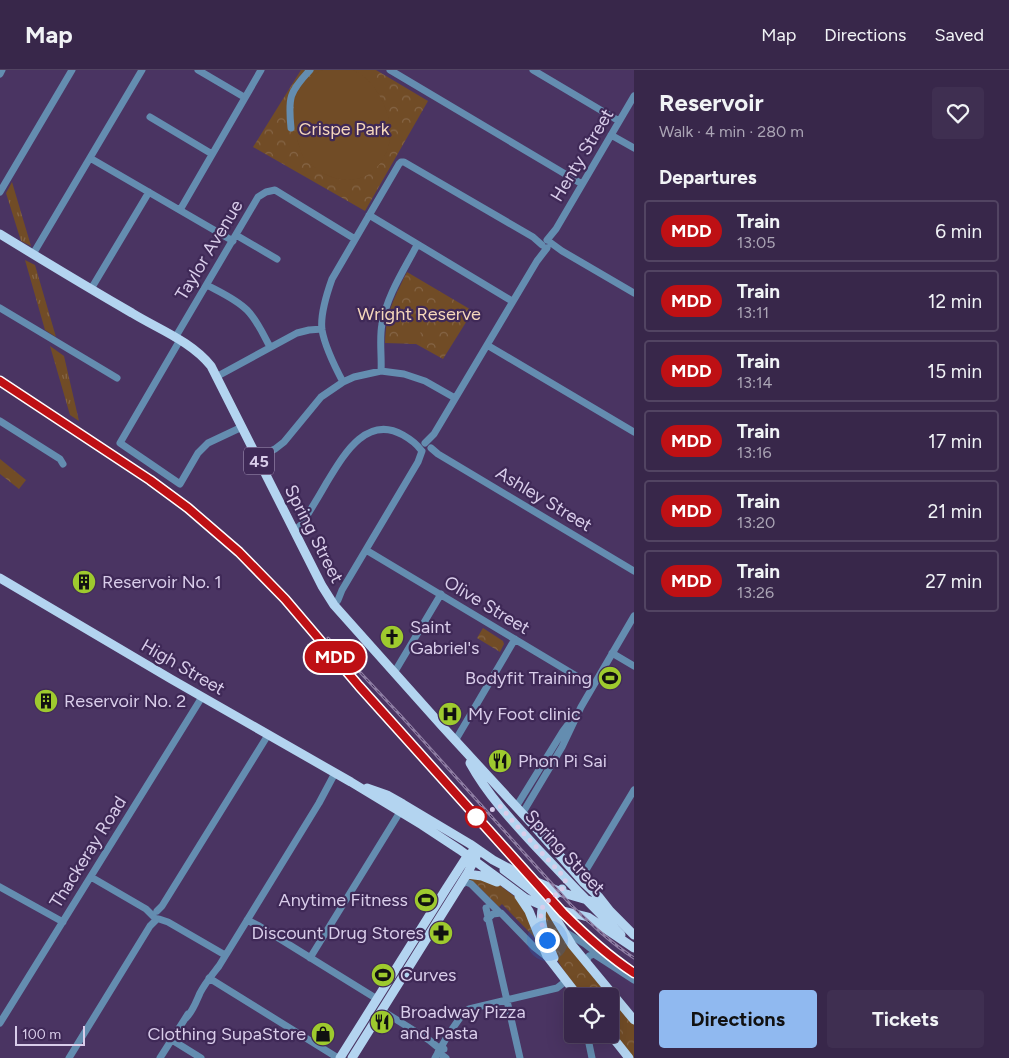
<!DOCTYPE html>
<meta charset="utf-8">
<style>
:root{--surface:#38274a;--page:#3f2f51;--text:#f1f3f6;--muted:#aba5b5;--line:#524462;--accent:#90b9f0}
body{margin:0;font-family:Figtree,sans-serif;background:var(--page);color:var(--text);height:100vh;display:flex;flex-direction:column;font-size:19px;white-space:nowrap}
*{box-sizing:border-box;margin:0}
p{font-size:16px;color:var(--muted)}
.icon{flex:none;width:28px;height:28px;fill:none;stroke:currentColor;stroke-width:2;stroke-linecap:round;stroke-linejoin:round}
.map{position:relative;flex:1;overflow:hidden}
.side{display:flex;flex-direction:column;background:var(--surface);width:375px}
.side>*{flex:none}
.badge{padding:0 10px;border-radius:16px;font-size:18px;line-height:32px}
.tools{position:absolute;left:564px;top:918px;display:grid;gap:10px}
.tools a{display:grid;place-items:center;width:55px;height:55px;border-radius:5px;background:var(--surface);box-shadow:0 5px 20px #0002,0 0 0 1px var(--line);font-size:25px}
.scale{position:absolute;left:15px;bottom:12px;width:70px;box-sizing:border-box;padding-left:5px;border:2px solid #d9cdea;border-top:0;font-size:14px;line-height:18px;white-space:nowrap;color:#d9cdea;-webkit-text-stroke:4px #3f2957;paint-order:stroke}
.you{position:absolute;width:25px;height:25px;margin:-12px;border:4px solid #fff;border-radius:50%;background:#1a73e8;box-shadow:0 0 0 8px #1a73e833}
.map>.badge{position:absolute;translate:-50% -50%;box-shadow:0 0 0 2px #fff}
h2{padding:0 25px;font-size:19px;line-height:45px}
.round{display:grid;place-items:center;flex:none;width:52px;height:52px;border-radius:5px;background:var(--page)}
.overview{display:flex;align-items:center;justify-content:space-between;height:85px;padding:0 25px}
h1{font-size:24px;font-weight:700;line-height:38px}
.button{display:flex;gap:10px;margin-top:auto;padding:10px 25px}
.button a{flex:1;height:58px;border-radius:5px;background:var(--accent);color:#111;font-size:20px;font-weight:700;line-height:58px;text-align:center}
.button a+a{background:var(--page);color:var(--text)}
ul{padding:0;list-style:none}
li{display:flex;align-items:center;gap:15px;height:62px;margin:0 10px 8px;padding:0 15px;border:2px solid var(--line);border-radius:5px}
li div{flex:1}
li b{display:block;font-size:19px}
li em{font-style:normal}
li .badge{min-width:55px;font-weight:700;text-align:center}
header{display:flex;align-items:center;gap:30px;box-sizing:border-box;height:70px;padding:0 25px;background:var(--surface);border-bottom:1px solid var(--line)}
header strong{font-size:24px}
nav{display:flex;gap:28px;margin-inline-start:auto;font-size:18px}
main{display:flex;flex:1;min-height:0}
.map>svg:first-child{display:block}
.grass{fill:url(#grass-tufts)}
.forest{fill:url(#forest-crowns)}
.pitch{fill:#714c26}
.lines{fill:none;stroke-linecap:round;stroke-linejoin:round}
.minor{stroke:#648db0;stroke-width:7}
.major{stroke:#b3d4f0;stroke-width:9}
.rail-casing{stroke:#8f7ea4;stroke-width:3}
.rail{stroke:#3f2957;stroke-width:1;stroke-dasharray:4;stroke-linecap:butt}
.line-casing{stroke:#fff;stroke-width:11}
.line{stroke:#be1014;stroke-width:8}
.walk{stroke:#d9cdea;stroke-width:5;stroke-dasharray:0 9}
.stop-dot{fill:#fff;stroke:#be1014;stroke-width:2.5}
.labels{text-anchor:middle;stroke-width:4.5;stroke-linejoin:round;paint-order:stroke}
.shield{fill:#3f2957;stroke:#ab9cbe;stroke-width:1}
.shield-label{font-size:16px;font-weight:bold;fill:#d9cdea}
.park-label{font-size:18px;fill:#f5d7bb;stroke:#3f2957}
.street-label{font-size:18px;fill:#d9cdea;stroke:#3f2957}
.poi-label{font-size:18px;fill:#d9cdea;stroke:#3f2957;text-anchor:start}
</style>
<header>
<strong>Map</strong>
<nav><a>Map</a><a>Directions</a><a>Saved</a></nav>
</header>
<main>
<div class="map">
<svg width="634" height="988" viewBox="0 0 634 988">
<defs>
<pattern id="grass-tufts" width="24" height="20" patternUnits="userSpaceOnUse" patternTransform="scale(1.25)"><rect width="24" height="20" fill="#714c26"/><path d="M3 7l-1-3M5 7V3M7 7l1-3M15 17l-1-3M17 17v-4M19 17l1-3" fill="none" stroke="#856546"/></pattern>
<pattern id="forest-crowns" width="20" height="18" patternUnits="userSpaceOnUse" patternTransform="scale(1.25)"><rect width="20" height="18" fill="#714c26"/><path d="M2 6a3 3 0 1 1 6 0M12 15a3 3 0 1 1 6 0" fill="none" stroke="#856546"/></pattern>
</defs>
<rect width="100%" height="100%" fill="#4a3462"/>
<path class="grass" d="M12 112 31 176 21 171 6 123Z
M25 190 35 195 56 267 45 260Z
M50 276 64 286 79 351 70 345Z"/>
<path class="forest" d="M301 0H376L428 31 365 141 253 77Z
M407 202 473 241 443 289 416 274 385 273C386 243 394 228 407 202Z
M0 389 26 410 19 419 0 404Z
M483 558 503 571 504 574 500 582 477 568Z
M470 807 498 814 518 829 524 838 535 868 502 834 499 837 477 815 467 810Z
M547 840 634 954V988H631L610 961V926H584C569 909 556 892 549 870 547 861 546 852 545 843Z"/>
<path class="pitch" d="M323 0C330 0 347 0 353 0 356 1 358 3 360 4 380 16 397 55 388 77 386 84 382 92 377 97 362 114 336 113 318 100 314 97 308 92 304 88 299 79 297 68 295 59 291 33 296 10 323 0Z
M409 250 421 251 420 274H409Z"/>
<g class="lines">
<path class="minor" d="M198 0 244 27
M390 0 582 114
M533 0 619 51
M0 4 2 0
M150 47 212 84
M291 58C288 28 289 22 310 0
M611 65 634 78
M90 88 233 171
M0 122 72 0
M180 140 261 0
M369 145 512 231
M236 165 277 189
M547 170 556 159 634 26
M551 173 562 181 634 223
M33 184 142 0
M207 215C220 222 236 229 247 240 257 250 263 264 270 277
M91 219 149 122
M0 238 117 308
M175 268 258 127 266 122 275 120 355 169
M180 270 120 373 180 414 198 383 208 373 242 357
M487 275 634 362
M381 301C382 286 379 269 382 254 387 225 404 200 417 175
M216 307 297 263 309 260 322 259
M343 312C335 297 325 277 322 260 320 245 327 223 332 209L399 94 401 92H404L533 167 542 175
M0 351 60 389 63 394
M425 373 434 364 537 191 547 178
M431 378 438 384 634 501
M257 387 275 379 284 372 321 327 343 312 354 307 381 301 404 304 425 311 455 328
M294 461 301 455C310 441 319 426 327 412 343 386 366 344 403 365 410 369 416 373 421 380
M366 480 593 616
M334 535 338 530 342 520 418 392 422 381
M612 583 634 596
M394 603 441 524
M455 671 515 569
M516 737 563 661 572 649
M522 744 562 677 581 637 634 546
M586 800 634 720
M91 807 146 839 153 846
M460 815 466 812 471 814 500 843
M0 817 63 852
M486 838 520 988
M157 841 162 836 268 665
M159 849 168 852 225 885
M487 849 493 844 501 843 534 877 548 888
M247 850 259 856 377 929
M565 862 585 874 599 885
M310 888 400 742
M586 892 589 886 594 884 634 910
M209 908 338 988
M381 940 429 970 440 979H444
M186 948C193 941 196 932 200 923 205 913 212 905 219 896L319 733 335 703
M0 953 202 627
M587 964 592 988
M172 970 201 988
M438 982 446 988
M69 988 150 856 157 849
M160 988 188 944
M435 988 448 965 464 942 469 939 557 918 566 911"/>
<path class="major" d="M0 164C44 191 87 217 132 243 158 259 191 271 211 296L322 516 334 535 442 656 533 755 584 813 599 827 610 841
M0 508 171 609 351 712 422 755 460 780 525 828 543 836 588 847 634 878
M470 693C487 724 512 751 536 777 564 807 592 836 621 865
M367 718 387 725 403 734 470 774 493 790 527 808 563 823 601 834 610 841 634 865
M504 800 540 827 547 834 572 875 634 950
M467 804 482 806 497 812
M519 826 529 841 547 886 578 926
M554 888C548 874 534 845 546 832 551 827 557 824 562 819
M610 964 629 988
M340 988 446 819 466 788 471 783
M352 988 467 804 476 787"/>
<g class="rail-casing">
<path id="rail" d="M0 311 150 410 208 454 239 482 285 529 359 616 563 843C585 865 608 886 634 903
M328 568 401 646 571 835C591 854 611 873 634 888"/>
</g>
<use href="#rail" class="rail"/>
</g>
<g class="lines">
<g class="line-casing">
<path id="line" d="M0 311 150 410 188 438 239 482 285 529 359 616 563 843C585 865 608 886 634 903"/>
</g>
<use href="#line" class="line"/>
<path class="walk" d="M476 747 500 736 515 754 565 808C568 824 544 826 541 842 540 851 544 862 547 870"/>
</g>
<defs>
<g id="building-disc" transform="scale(1.25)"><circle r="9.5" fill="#9eca2e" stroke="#3f2957"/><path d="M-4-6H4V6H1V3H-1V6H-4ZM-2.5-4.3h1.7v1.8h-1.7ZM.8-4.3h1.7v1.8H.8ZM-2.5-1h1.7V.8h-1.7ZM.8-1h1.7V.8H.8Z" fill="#111"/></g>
<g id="church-disc" transform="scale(1.25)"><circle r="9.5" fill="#9eca2e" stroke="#3f2957"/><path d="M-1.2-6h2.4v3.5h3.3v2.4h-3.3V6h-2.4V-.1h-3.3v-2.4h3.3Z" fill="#111"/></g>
<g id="stadium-disc" transform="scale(1.25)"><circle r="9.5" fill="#9eca2e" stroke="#3f2957"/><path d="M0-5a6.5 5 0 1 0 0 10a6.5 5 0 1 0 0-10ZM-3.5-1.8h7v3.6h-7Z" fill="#111"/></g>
<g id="hospital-disc" transform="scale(1.25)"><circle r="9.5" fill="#9eca2e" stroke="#3f2957"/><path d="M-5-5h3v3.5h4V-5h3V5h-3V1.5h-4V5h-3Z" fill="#111"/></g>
<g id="restaurant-disc" transform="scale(1.25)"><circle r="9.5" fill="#9eca2e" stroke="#3f2957"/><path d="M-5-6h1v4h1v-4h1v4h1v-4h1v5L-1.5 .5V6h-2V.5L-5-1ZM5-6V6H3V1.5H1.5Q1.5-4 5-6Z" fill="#111"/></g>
<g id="pharmacy-disc" transform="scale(1.25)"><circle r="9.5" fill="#9eca2e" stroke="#3f2957"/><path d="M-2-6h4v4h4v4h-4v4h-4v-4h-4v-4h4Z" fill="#111"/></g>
<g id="shop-disc" transform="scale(1.25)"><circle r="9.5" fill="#9eca2e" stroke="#3f2957"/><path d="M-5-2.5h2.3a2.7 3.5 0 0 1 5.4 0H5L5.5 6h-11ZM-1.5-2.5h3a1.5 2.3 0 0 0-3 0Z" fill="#111"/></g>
</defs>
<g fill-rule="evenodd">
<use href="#building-disc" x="84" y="512"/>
<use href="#church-disc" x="392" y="567"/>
<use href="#stadium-disc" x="610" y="608"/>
<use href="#building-disc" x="46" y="631"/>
<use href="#hospital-disc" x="450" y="644"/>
<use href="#restaurant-disc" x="500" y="691"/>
<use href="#stadium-disc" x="426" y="830"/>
<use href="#pharmacy-disc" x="441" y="863"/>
<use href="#stadium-disc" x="383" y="905"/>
<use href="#restaurant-disc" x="382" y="952"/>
<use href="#shop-disc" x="323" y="964"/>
</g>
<circle class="stop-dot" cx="476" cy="747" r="10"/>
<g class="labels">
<rect class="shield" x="244" y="377.5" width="30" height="27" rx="4"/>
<g class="shield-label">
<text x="259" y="397">45</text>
</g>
<g class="park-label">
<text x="344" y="65">Crispe Park</text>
<text x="419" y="250">Wright Reserve</text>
</g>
<g class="street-label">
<text transform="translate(582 85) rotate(-59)" y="6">Henty Street</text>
<text transform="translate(209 180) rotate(-59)" y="6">Taylor Avenue</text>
<text transform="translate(544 429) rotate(31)" y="6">Ashley Street</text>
<text transform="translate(314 464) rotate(63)" y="6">Spring Street</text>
<text transform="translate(487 535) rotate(31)" y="6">Olive Street</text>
<text transform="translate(183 597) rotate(30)" y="6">High Street</text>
<text transform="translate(88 782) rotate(-58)" y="6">Thackeray Road</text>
<text transform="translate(565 782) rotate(47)" y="6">Spring Street</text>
</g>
<g class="poi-label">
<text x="102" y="518">Reservoir No. 1</text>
<text x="410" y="563">Saint<tspan x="410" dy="21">Gabriel's</tspan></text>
<text x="592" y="614" text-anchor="end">Bodyfit Training</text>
<text x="64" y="637">Reservoir No. 2</text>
<text x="468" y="650">My Foot clinic</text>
<text x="518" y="697">Phon Pi Sai</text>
<text x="408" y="836" text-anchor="end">Anytime Fitness</text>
<text x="424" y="869" text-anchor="end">Discount Drug Stores</text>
<text x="400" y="911">Curves</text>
<text x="400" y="948">Broadway Pizza<tspan x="400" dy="21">and Pasta</tspan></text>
<text x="306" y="970" text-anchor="end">Clothing SupaStore</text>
</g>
</g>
</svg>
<div class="tools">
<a><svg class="icon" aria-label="locate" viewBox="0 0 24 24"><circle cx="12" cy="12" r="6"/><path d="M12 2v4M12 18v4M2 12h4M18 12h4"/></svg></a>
</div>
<div class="scale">100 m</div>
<div class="you" style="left:547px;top:870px"></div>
<b class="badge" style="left:335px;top:587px;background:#be1014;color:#fff">MDD</b>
</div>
<section class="side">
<div class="overview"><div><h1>Reservoir</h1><p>Walk · 4 min · 280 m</p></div><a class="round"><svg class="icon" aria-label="heart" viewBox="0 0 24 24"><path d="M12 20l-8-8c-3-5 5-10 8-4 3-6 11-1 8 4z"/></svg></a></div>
<h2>Departures</h2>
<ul>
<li><span class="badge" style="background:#be1014;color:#fff">MDD</span><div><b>Train</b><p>13:05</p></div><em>6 min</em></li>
<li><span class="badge" style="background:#be1014;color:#fff">MDD</span><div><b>Train</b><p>13:11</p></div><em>12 min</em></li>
<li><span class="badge" style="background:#be1014;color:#fff">MDD</span><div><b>Train</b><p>13:14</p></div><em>15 min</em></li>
<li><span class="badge" style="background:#be1014;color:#fff">MDD</span><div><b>Train</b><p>13:16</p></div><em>17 min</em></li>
<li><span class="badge" style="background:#be1014;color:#fff">MDD</span><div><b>Train</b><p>13:20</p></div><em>21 min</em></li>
<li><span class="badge" style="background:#be1014;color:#fff">MDD</span><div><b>Train</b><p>13:26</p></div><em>27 min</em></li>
</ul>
<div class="button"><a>Directions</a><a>Tickets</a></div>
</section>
</main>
